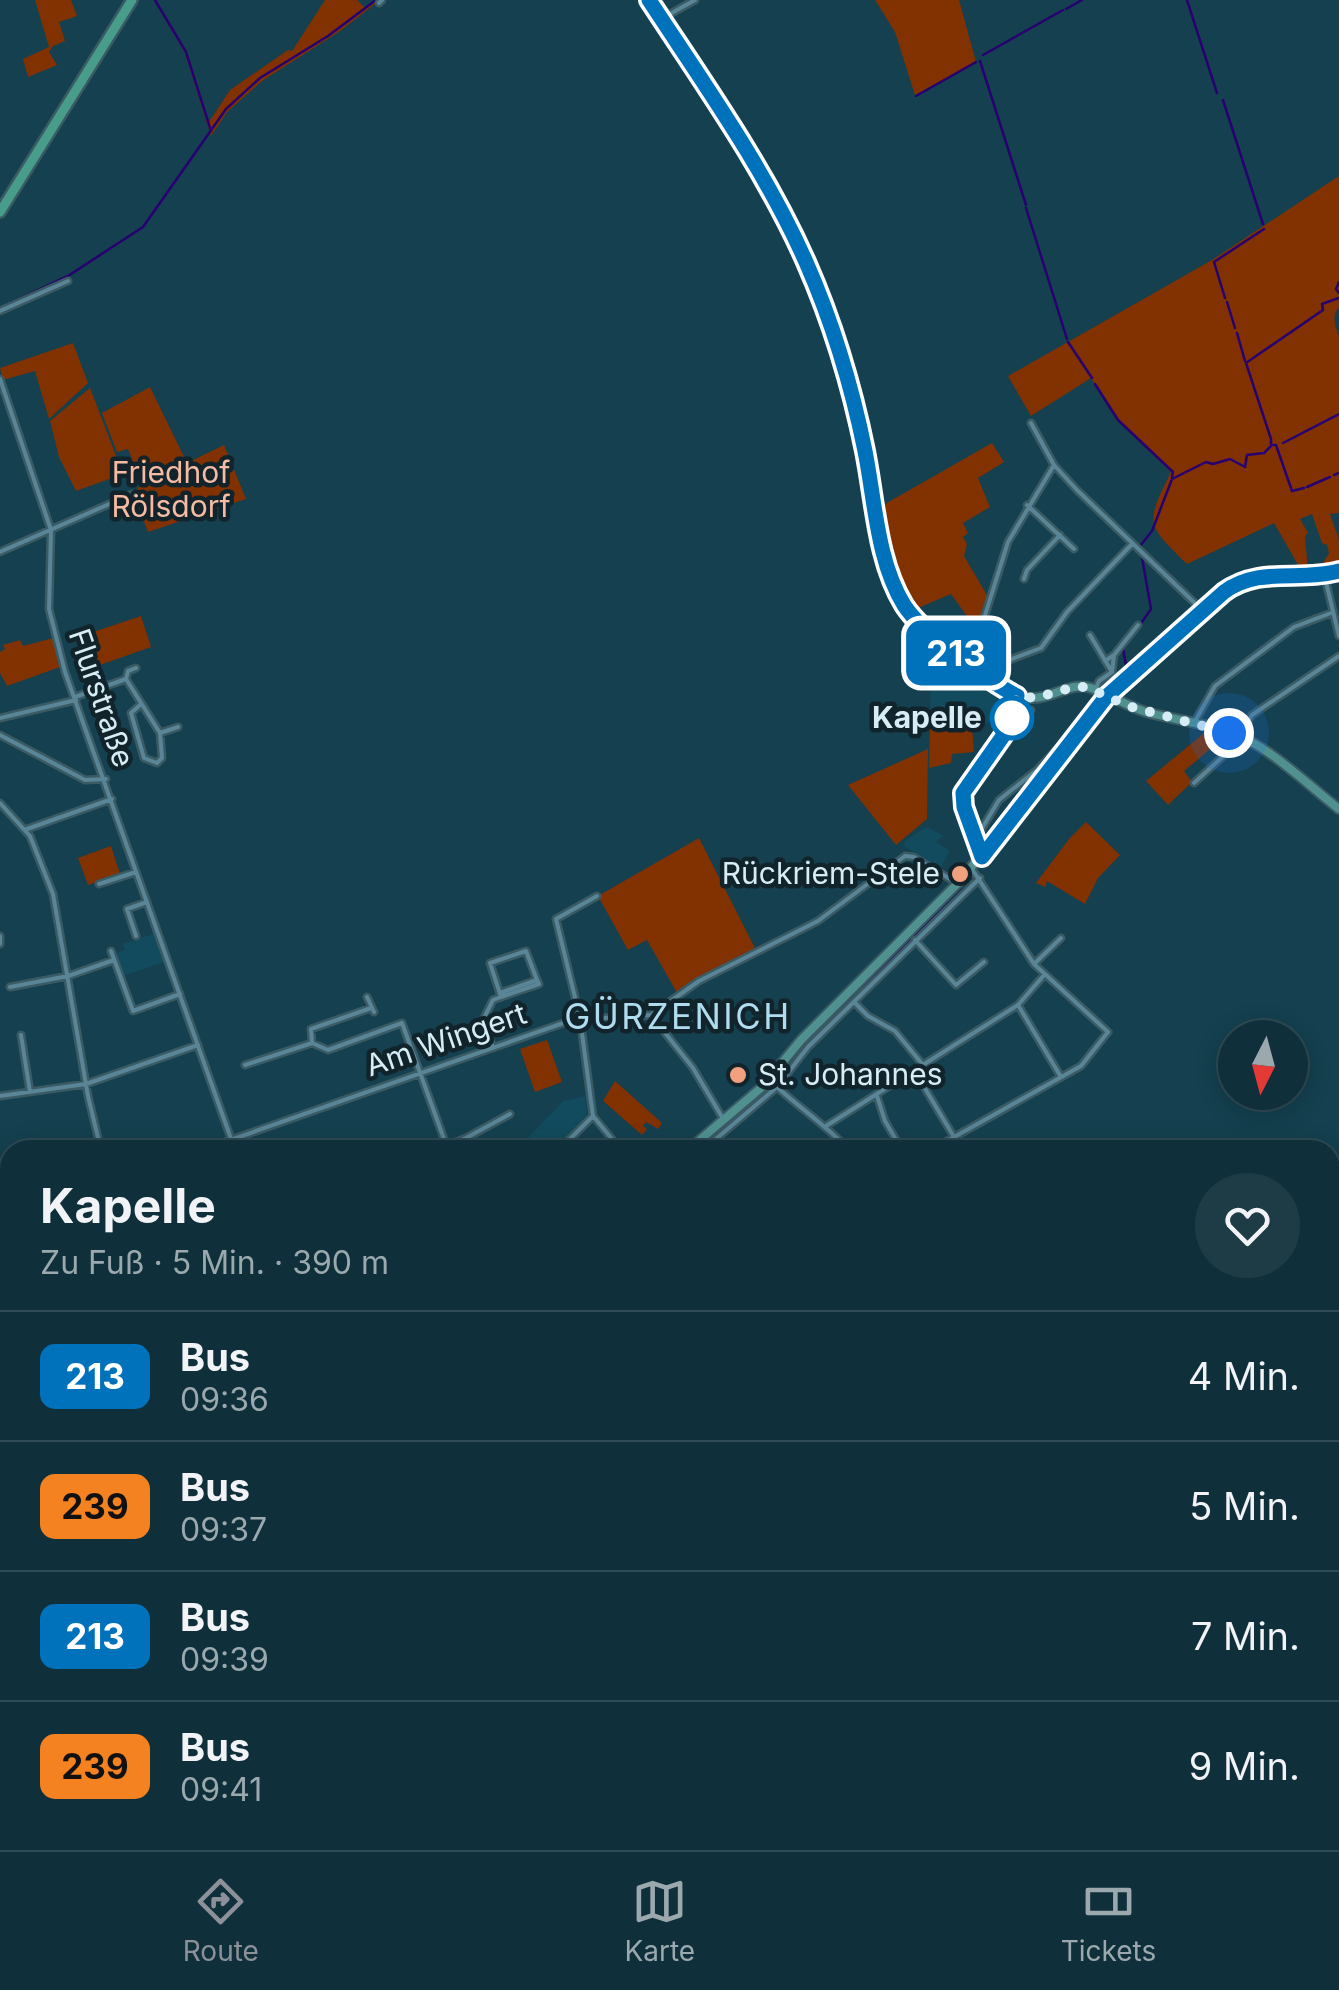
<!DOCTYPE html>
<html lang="de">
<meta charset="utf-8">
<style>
:root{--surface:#0f303b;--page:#1d3c46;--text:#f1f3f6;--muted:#9ba9af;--line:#2f4b55;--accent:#8c9099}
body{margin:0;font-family:Inter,sans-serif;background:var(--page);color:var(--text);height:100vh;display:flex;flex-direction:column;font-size:38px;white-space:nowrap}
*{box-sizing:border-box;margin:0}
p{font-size:32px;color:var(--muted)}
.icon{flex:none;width:55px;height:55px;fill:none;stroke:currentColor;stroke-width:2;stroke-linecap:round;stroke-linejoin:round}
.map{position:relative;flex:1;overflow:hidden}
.sheet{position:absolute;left:0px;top:1140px;width:1340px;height:710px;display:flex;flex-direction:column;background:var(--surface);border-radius:30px 30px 0 0;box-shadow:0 5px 25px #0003,0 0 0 2px var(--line)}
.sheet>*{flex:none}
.badge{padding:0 20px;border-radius:15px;font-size:35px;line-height:65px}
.needle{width:65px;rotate:186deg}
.controls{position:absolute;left:1218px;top:1020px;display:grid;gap:20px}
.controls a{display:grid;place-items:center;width:90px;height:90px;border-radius:50%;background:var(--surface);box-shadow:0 5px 25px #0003,0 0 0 2px var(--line);font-size:50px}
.you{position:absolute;width:50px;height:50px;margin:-25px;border:8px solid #fff;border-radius:50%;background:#1a73e8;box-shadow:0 0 0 15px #1a73e833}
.map>.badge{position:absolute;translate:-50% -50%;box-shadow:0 0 0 5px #fff}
.round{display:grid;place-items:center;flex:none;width:105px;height:105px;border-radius:52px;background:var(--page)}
.overview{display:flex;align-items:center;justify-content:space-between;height:170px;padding:0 40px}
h1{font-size:48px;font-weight:700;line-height:75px}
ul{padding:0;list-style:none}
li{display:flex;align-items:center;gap:30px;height:130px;padding:0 40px;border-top:2px solid var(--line)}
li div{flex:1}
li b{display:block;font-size:38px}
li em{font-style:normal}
li .badge{min-width:110px;font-weight:700;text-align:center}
.tabs{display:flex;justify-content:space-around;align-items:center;height:140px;border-top:2px solid var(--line);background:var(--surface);font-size:28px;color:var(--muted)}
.tabs a{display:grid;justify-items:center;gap:5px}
.tabs .on{color:var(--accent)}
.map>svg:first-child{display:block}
.built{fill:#124b5d}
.green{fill:#823100}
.water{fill:#270071}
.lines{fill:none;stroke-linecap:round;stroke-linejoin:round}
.stream{stroke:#270071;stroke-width:2.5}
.street-casing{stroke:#3a5a64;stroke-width:9}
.secondary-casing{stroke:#3a5a64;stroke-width:12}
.primary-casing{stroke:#3a5a64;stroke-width:14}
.street{stroke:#598596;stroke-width:4}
.secondary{stroke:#509190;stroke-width:8}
.primary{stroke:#489d8a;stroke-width:9}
.rail-casing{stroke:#abc7d1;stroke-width:6}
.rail{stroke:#12242b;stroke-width:2.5;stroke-dasharray:8;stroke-linecap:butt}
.line-casing{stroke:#fff;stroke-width:22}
.line{stroke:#0072bc;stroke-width:15}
.walk{stroke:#d6edf6;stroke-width:10;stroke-dasharray:0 18}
.stop-dot{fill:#fff;stroke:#0072bc;stroke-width:5}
.poi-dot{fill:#f2a17e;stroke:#12242b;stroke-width:4}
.labels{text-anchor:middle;stroke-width:9;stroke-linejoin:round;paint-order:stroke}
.park-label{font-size:30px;fill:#f6bba2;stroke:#12242b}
.street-label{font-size:30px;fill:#d6edf6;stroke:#12242b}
.stop-label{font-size:30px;font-weight:bold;fill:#d6edf6;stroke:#12242b;text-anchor:end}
.poi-label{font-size:30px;fill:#d6edf6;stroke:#12242b;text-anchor:end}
.quarter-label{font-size:35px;letter-spacing:2.5px;fill:#afddef;stroke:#12242b}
</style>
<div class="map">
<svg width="1339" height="1850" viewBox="0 0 1339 1850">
<rect width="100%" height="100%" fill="#14404f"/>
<path class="built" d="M939 645 1012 696 1008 720 930 729 931 655Z
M926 827 944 836 936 842 950 851 941 868 904 846 905 841Z
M155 933 164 962 123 976 115 953 125 950 123 944Z
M585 1096 587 1113 583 1119 554 1150H533L527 1139 563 1101Z
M0 1211H7L10 1216V1381L0 1359Z
M125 1840H254L234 1850H132Z"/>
<path class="green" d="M35 0H71L77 16 59 22 65 41 53 46 49 52 57 65 28 77 23 59 49 47Z
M154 0 187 52 209 122 230 90 288 50 292 51 325 0H357L365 8 374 0H380L340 31 262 81 227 112 211 136 185 53Z
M875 0H959L976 62 915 95 895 32Z
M1339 176V307C1331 316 1335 326 1339 336V513L1330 514 1339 540V568L1322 571 1321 566 1329 553 1327 545 1322 543 1312 514 1300 519 1308 533 1305 536 1308 572H1302L1274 523 1187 564C1146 524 1145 524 1171 472L1117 420 1091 378 1031 416 1008 376 1212 260Z
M73 343 88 383 49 419 35 371 3 380 0 368Z
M150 387 187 463 224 445 246 499 148 532 134 495 141 483 128 449 117 452 102 413Z
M90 388 123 474 76 491 59 457 50 421Z
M992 443 1004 462 978 478 990 507 963 523 968 533 963 537 967 544 964 556 988 597 974 643 966 628 969 619 951 594 911 611 892 572 878 508Z
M141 616 151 647 97 666 87 634Z
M53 638 60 667 7 686 0 673V652L5 649 3 645 20 640 23 646Z
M972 726 974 752 952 754 951 763 929 768 930 729Z
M1209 729 1227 735 1184 771 1192 782 1168 805 1146 781Z
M928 749 927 819 896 845 848 785Z
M1086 822 1120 855 1098 878 1085 904 1047 881 1045 887 1036 883 1069 839Z
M699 838 757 952 696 981 677 993 647 940 628 950 598 896Z
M111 846 120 874 88 885 78 858Z
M547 1040 562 1082 535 1092 520 1049Z
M615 1081 662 1123 658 1129 646 1122 643 1126 647 1129 642 1135 603 1101Z
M0 1524 10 1532V1628L0 1632Z"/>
<path class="water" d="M728 1840H1287L1290 1850H728Z"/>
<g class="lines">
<path class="stream" d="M155 0 186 52 211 131
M1187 0 1217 93
M1066 9 1082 0
M983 55 1063 10
M980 61 1026 205
M916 96 976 62
M1223 100 1263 224
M1026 208 1067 339
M1339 282 1336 289 1339 293
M1225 298 1214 262 1264 229
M1227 302 1235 328
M0 308 68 276 143 227 226 109 260 78 328 36 376 0
M1237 333 1245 361
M1068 342 1092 378
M1095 384 1118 420 1173 472 1172 477
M1283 443 1339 414
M1273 445H1276L1292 491 1304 488
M1334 475 1339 473
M1307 487 1330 477
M1126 665 1123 649 1151 609 1140 546 1152 531 1172 479 1206 462 1213 464 1230 459 1245 467 1247 455 1264 453 1271 446V439L1246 363 1323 310 1322 304 1339 298
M1033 782 1053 756
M863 986 961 887
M697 1150 771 1086 791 1058 851 998
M1330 1356 1339 1349
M388 1850 404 1840"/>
<g class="street-casing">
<path id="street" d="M379 3 382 0
M661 19 695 0
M0 311 68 281
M0 379 51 530 49 609 65 672 235 1150
M1031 423 1054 465 1077 490 1203 611
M1027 505 1074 549
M0 552 132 494
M1324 574 1339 636
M1024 579 1027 570 1060 535
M1090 635 1112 672 1099 681 1095 690
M975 647 1008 542 1054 465
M1114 655 1138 625
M1105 661 1114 655 1112 672
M968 662 974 649 988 668 1041 648 1067 612 1132 544
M126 679 160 733 162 758 157 763 144 758 131 713 140 705
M75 697 126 679 128 671 136 668
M0 718 76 700
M1194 723 1215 686 1294 627 1331 613
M1010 726 1016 697
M160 733 178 727
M0 735 85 780 106 779
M1238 736 1252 715 1339 656
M1194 783 1242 739
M0 803 30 836 53 894 88 1096 101 1150
M27 829 112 799
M975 840 999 800 1037 770 1077 728
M979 852 963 793 1010 726 1017 725 1031 710
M99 884 136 872
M597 896 556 919 580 1018 593 1116 621 1150
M136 936 127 909 147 902
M915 940 956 985 984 962
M0 944V936
M111 951 133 1011 180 994
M1034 964 1061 938
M10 987 68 976 114 960
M500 993 537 980 539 984 501 997
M367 997 374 1012
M854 1002 868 1016 895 1031 923 1065
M1018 1005 1061 1077
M651 1015 693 1068 722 1117
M21 1035 30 1092
M312 1043 311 1029 371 1008
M493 1048 483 1020 493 1000 501 997 490 963 526 951 537 980
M245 1065 312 1043 328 1050 402 1023 448 1150
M914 1070 954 1137
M777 1087C801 1109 827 1126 849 1150
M0 1096 86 1084 198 1045
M877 1096 885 1121 902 1150
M826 1126 1018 1005 1045 974
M202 1150 572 1020 651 1015 699 981 818 921 905 856 914 857 955 882
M436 1150 466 1138 510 1114
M559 1150 593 1116
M703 1150 777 1087 808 1047 980 878
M931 1150 1081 1066 1108 1032 1034 964 972 869
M1330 1440 1339 1437
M1330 1559 1339 1581
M0 1636 10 1632
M120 1840 122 1850
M440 1840 445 1850
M372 1850 389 1840"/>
</g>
<g class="secondary-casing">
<path id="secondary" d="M649 0C727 118 807 235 845 373 853 400 860 427 865 454 877 512 877 589 925 630 948 649 1004 698 1032 698 1053 699 1070 681 1091 688 1110 695 1127 706 1146 712 1182 722 1223 725 1255 744 1282 759 1313 789 1339 809
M688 1150 762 1087 801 1040 962 879 1086 721 1135 671 1235 584 1265 575H1318L1339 571
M0 1780 10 1800
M30 1840 35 1850
M1333 1850 1339 1837"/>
</g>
<g class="primary-casing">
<path id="primary" d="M0 212 132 0
M0 1191 8 1204
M1330 1784 1339 1788"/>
</g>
<use href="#street" class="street"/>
<use href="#secondary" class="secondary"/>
<use href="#primary" class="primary"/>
<g class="rail-casing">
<path id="rail" d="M0 1404 10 1402
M1330 1735 1339 1739"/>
</g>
<use href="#rail" class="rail"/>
</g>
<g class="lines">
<g class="line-casing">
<path id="line" d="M649 0C704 84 765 169 806 262 832 321 852 387 865 451 875 501 877 561 904 605 921 632 988 681 1017 696L1010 726 963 793 964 807 982 857 1106 697 1224 592C1260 566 1299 582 1339 571"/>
</g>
<use href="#line" class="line"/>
<path class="walk" d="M1012 718 1017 696 1036 698 1074 687H1086L1128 706 1229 733"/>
</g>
<circle class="stop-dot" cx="1012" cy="718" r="20"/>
<g class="poi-dot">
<circle cx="960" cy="874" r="10"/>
<circle cx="738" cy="1075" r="10"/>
</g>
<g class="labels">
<g class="park-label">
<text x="171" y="483">Friedhof<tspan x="171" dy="34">Rölsdorf</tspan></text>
</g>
<g class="street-label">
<text transform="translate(101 698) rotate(71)" y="10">Flurstraße</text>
<text transform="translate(446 1040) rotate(-19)" y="10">Am Wingert</text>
</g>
<g class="stop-label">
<text x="982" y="728">Kapelle</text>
</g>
<g class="poi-label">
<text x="940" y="884">Rückriem-Stele</text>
<text x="758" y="1085" text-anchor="start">St. Johannes</text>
</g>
<g class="quarter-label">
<text x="678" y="1029">GÜRZENICH</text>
</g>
</g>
</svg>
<div class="controls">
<a><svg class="needle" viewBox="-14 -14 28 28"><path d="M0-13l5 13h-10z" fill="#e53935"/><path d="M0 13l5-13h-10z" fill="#9ba9af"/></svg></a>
</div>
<div class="you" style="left:1229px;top:733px"></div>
<b class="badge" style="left:956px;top:653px;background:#0072bc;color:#fff">213</b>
<section class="sheet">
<div class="overview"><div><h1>Kapelle</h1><p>Zu Fuß · 5 Min. · 390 m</p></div><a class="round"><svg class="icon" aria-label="heart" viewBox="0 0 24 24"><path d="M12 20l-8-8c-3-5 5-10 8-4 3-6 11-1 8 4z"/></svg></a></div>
<ul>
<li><span class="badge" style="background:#0072bc;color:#fff">213</span><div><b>Bus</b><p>09:36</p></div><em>4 Min.</em></li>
<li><span class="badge" style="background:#f58220;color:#111">239</span><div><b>Bus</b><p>09:37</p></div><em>5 Min.</em></li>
<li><span class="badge" style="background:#0072bc;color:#fff">213</span><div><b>Bus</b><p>09:39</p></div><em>7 Min.</em></li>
<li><span class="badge" style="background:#f58220;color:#111">239</span><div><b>Bus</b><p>09:41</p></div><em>9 Min.</em></li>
</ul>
</section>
</div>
<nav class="tabs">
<a class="on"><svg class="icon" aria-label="directions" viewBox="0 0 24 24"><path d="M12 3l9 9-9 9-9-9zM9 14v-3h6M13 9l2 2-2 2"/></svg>Route</a>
<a><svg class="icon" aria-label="map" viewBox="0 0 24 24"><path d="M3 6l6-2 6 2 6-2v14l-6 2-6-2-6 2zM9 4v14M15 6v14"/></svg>Karte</a>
<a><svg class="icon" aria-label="tickets" viewBox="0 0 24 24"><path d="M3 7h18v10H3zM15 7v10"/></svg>Tickets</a>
</nav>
